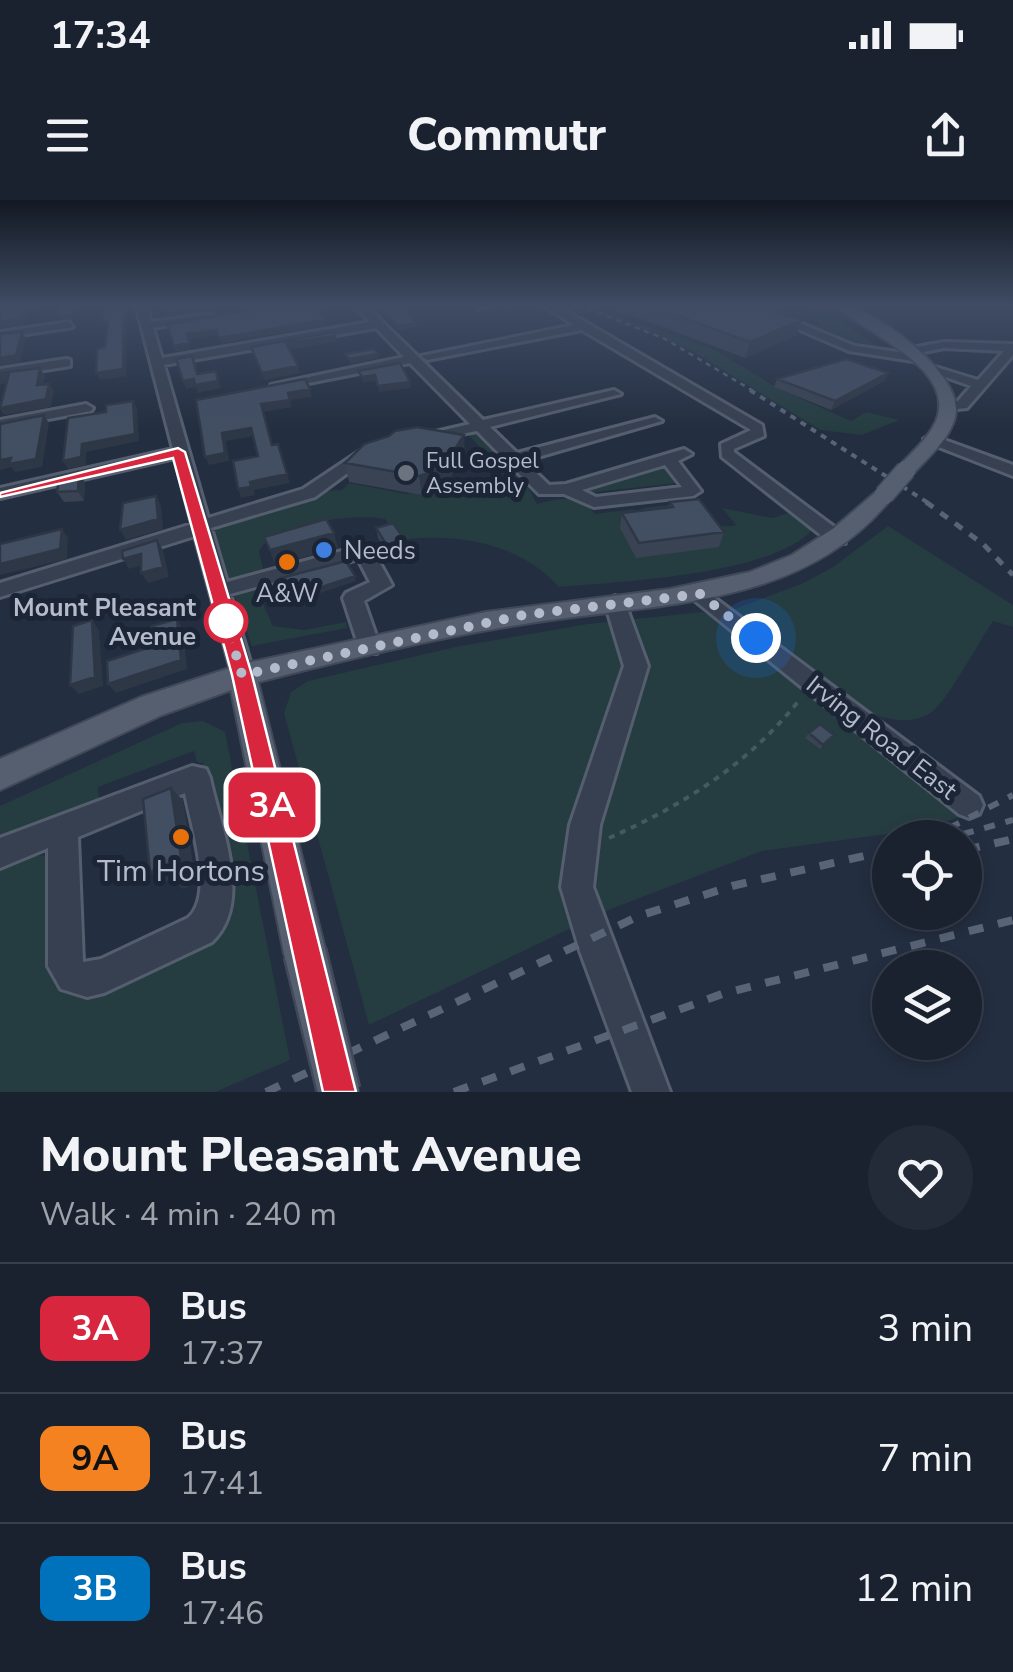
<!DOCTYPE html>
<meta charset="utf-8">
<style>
:root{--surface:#1a2230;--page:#232a38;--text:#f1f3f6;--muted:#9fa4ab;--line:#383f4c}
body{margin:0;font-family:"Nunito Sans",sans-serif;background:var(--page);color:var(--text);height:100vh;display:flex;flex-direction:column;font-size:38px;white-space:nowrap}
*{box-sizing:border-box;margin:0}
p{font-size:32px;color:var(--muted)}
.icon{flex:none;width:55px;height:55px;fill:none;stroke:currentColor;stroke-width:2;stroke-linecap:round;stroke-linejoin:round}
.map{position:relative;height:892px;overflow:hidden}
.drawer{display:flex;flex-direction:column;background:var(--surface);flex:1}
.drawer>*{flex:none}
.badge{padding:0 20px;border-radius:15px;font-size:35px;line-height:65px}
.buttons{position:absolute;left:872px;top:620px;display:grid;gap:20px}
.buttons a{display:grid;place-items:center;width:110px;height:110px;border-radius:50%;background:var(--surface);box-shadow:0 5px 15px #0003,0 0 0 2px var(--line);font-size:50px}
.you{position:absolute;width:50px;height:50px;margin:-25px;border:8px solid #fff;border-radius:50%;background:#1a73e8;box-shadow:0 0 0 15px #1a73e833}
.map>.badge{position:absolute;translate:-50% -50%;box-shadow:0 0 0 5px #fff}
.round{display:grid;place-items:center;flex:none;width:105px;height:105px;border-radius:52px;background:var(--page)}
.summary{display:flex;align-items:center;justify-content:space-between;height:170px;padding:0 40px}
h1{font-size:48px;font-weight:800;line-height:75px}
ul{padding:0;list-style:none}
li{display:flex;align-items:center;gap:30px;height:130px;padding:0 40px;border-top:2px solid var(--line)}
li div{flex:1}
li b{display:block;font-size:38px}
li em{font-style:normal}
li .badge{min-width:110px;font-weight:700;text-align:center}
.status{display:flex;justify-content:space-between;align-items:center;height:70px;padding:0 50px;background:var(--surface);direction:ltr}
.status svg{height:28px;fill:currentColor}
header{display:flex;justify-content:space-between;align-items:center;height:130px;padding:0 40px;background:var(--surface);font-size:45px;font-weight:800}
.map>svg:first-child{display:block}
.green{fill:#253d41}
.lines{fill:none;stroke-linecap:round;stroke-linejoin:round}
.minor-casing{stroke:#555e6e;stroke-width:6}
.major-casing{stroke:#414959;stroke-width:4}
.path{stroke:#435a5e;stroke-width:4;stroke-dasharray:6 6;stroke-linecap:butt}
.minor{fill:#374050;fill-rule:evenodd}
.major{fill:#555f70;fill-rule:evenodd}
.rail-far4{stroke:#596477;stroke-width:2.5;stroke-dasharray:5 5;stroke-linecap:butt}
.rail-far3{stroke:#596477;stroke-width:4;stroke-dasharray:6 6;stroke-linecap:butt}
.rail-far2{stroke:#596477;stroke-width:5;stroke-dasharray:9 9;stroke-linecap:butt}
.rail-far1{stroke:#596477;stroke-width:6;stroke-dasharray:11 11;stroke-linecap:butt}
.rail{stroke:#596477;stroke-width:8;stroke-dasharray:15 15;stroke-linecap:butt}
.major-bridge-far1-casing{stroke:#414959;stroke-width:22;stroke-linecap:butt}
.major-bridge-casing{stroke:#414959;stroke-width:46;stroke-linecap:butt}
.major-bridge-far1{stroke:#555f70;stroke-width:19}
.major-bridge{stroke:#555f70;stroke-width:41}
.wall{fill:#394354}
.shaded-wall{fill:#2e3745}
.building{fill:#424e62;stroke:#2e3745;stroke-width:2.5}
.line{fill:#d7263d;stroke:#fff;stroke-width:2.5}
.walk{stroke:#b4bbcb;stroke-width:10;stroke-dasharray:0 18}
.worship-dot{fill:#6b7280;stroke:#1c2535;stroke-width:4}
.shop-dot{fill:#3f7fe0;stroke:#1c2535;stroke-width:4}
.food-dot{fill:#e8710a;stroke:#1c2535;stroke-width:4}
.stop-dot{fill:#fff;stroke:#d7263d;stroke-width:5}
.labels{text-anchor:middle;stroke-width:10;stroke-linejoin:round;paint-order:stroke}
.far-poi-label{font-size:22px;fill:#b4bbcb;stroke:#1c2535;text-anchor:start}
.poi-label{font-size:25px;fill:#b4bbcb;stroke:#1c2535;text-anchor:start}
.stop-label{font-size:25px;font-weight:bold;fill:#b4bbcb;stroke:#1c2535;text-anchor:end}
.street-label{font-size:25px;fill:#b4bbcb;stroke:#1c2535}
.near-poi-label{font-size:30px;fill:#b4bbcb;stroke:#1c2535}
</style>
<div class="status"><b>17:34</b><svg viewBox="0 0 49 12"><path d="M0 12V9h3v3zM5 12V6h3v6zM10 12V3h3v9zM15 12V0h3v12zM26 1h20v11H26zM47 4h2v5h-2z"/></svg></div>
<header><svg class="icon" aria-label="menu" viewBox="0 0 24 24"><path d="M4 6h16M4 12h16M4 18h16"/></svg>Commutr<svg class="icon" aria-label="share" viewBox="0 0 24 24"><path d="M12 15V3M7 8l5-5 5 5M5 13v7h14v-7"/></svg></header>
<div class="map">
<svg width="1013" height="892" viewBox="0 0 1013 892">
<rect width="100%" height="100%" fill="#232e40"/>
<path class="green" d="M585 105 715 150 779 189 851 221 866 212 899 220 862 235 820 230 694 152Z
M808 105H819L884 152 854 146 774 113 824 127 810 116Z
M473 232 525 282 537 304C561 297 578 295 595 314L633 309 642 325 651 324 642 308 685 303C702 319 714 330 736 325L722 308 772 318 792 312 812 330C771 375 619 382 559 387 521 344 457 332 401 340L385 319C357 313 270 323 259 352L264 371 229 381 214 331 217 326 292 305 321 291 342 290 349 283 406 294 439 290 445 297 510 281 467 233Z
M655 267 666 269 677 283 594 292 595 297 582 292 584 288Z
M888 326 1013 405V427L993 421C978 443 951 495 933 511 920 522 898 522 882 517 854 509 749 434 735 409L801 384 833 367Z
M257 390 273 426 304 430 346 422 347 428 252 446 234 394Z
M702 412 718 418 961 617 916 630 762 651 611 709 369 825 284 513 291 492 308 481 460 446 588 424Z
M203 521 225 532 290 860 215 892H0V669L36 655 48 656 77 792 227 692 203 563 197 562 194 551 98 587 99 603 0 641V606L182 523Z"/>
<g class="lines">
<g class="minor-casing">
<path id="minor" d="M136 105H146L151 122 210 114 215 117 153 128 162 158 370 122 354 105H365L483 220 614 190 621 194 490 227 517 253 655 217 662 221 524 261 549 285 566 284 684 249 692 254 678 261 701 291 693 296 594 307 564 294H539L477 231 418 242V236L470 224 410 163 278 189 271 185 404 157 376 128 164 165 208 318 303 289 363 249 376 252 315 297 211 328 227 382 364 345 371 347 392 385 364 401 380 447 377 453H361L343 398 346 393 370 382 358 359 230 394 254 475 250 481H234L195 336 0 397V383L192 324 175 258 0 298V288L173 249ZM665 265 682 287 596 297 582 290Z
M474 105H490L479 109Z
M543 105H556L762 225 764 236 734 249V252L845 335V343H831L722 257 721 244 751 230 582 130 427 160 421 156 574 125Z
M742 105H756L855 146 905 153 906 149 944 142 1013 144V155L967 208 947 210 940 206 942 203 958 201 971 186 926 170V164L978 180 1004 151 944 148 914 154 925 158 919 162 849 151Z
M69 122 73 127 0 138V132Z
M66 159 70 160V166L0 177V169Z
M86 204 93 208 91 211 0 228V220Z
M931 235 1013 265V276L926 242 924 239Z
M700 387 979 596 983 605 979 614 969 618 959 614 693 399 690 394 693 389Z
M615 396 625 403 648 466 600 625 593 687 670 892H632L580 751 561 687 570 625 624 466 605 403Z
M192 566 206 569 210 578C220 627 254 702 212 742L104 793 87 797 61 789 48 766V648L0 668V638ZM185 593C191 626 215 695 188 718L101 759 83 762 78 637Z"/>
</g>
<g class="major-casing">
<path id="major" d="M836 105C872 105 959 171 956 211 954 236 928 257 913 274L906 276 896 270C909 254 927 241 936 221 958 168 865 134 836 105Z
M884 289 894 295C803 412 650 402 518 425 430 439 344 460 258 482L326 753 320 768 305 774 290 768 284 753 231 490 162 515 0 590V559L141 497 242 464 486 412 670 389 750 372 792 355 834 328 877 291Z"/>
</g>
<path class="path" d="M609 638C684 605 750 563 801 498"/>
<use href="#minor" class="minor"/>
<use href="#major" class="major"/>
<path class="rail-far4" d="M579 105 665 139 755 192"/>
<path class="rail-far3" d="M750 190 930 304"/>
<path class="rail-far2" d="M926 302 983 344 1013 375"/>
<path class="rail-far1" d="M963 634 1013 620
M930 638 1013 595
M998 643 1013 639"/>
<path class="rail" d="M965 650 1009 640
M266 892 639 716 732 686 890 650
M454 892 722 794 1013 720"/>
<g class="major-bridge-far1-casing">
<path id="major-bridge-far1" d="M884 295 906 270"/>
</g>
<g class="major-bridge-casing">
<path id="major-bridge" d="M305 753 339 892"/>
</g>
<use href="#major-bridge-far1" class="major-bridge-far1"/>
<use href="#major-bridge" class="major-bridge"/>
</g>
<path class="wall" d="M379 105H403L400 107 416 123V127L399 130 382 112Z
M604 105H751L796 136 745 158Z
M888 173 884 181 831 210 774 187 777 179Z
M465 253 444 288 422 295 349 282 345 263Z
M85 282 84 301 64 302 57 292Z
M670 302 724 332 719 347 636 358 620 328 622 313 669 307Z
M376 328 409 353 391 359 378 338Z
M809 533 830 539 820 549 805 538Z"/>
<path class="shaded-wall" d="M25 105H51L50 108 29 111 25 125 0 129V122Z
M75 105H78L75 118 60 120 57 116Z
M124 105H127L126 176 100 180 96 173Z
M205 105H228L166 116 165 112Z
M324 120 326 126 221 143 219 138Z
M802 120 796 136 745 158 750 142Z
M416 123V127L399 130 398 126Z
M216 130 218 135 189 140 191 149 176 152 174 146 187 134Z
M22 132 26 139 20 162 0 166V158Z
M335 136 337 142 288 150 286 143Z
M378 154 379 158 350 164 349 159Z
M298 166 300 173 264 180 262 173Z
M40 168 45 176 42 193 37 185Z
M216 171 221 188 198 193 196 187 186 189 183 181Z
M888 173 884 181 831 210 835 201Z
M9 174 14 182 0 184V176Z
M375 175 376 181 363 183 362 177Z
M410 182 411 188 379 192 378 186Z
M49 184 54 191 51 207 4 215 0 209V208Z
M310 189 312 197 290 200 292 207 264 212 261 204 288 193Z
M133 201 137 208 139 241 86 252V265L68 269 63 261Z
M44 215 49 223 42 267 15 272 11 267 0 270V260Z
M251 228 254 236 226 241 229 261 209 265 205 257 222 233Z
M464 235 465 253 444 288 422 295 419 276Z
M278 244 290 283 254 290 255 295 241 298 238 289 250 282Z
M79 273 85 282 84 301 78 291Z
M156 296 161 306 163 329 126 340 120 330Z
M62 329 68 338 67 359 0 375V364Z
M334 333 338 348 275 365 270 350Z
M157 340 163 350 169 377 148 383 141 373Z
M407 343 409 353 391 359 389 349Z
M141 354 147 364 129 369 123 359Z
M355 376 356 381 291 403 289 398Z
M177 419 183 429 187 469 116 493 108 484 181 460Z
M92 420 99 430 103 486 79 494 70 485Z
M171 588 183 600 196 683 183 689 171 679 164 682 150 672Z"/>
<path class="building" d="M0 105H25L21 118 0 122Z
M61 105H75L73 115 57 116Z
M104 105H124L123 169 96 173 97 149 105 147 108 121H102Z
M163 105H205L165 112Z
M284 105H319L323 110 318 111 324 120 219 138 216 130 187 134 189 143 174 146 167 124Z
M399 105 416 123 398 126 381 108Z
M647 105H751L802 120 750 142Z
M22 132 16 155 0 158V134Z
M333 132 335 136 286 143 298 166 262 173 251 147Z
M374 149 378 154 349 159 345 154Z
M192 156 197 174 216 171 218 181 195 185 194 179 183 181 176 159Z
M846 159 888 173 835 201 777 179Z
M400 163 410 182 378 186 375 175 362 177 358 171Z
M40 168 37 185 49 184 46 199 0 208 9 174 0 176V173Z
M305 179 310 189 288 193 290 200 261 204 272 245 278 244 287 274 250 282 251 287 238 289 233 261 258 256 251 228 222 233 225 253 205 257 196 200Z
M133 201 135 234 82 244 81 257 63 261 68 218 106 212V205Z
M44 215 36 259 9 264 11 258 0 260V224Z
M417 227 464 235 442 269 419 276 345 263 364 244 389 236 395 231Z
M79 273 78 291 57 292 59 277Z
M156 296 158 319 120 330 123 303Z
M699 299 724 332 639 343 622 313 673 307 670 302Z
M326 319 334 333 270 350 264 337Z
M393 323 407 343 389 349 376 328Z
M62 329 60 349 0 364V344Z
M157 340 163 367 141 373V354L123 359 122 351Z
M346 361 355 376 289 398 281 378Z
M177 419 181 460 108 484 107 461 153 446 152 426Z
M92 420 95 477 70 485 73 426Z
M820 524 834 535 823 545 809 533Z
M171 588 183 672 169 678 167 664 150 672 143 599Z"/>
<linearGradient id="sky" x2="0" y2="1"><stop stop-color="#131923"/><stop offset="0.46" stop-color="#3f4c64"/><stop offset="1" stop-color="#3f4c64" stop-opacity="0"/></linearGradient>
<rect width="1013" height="230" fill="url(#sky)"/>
<path class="line" d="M178 248 185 252 252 475 356 892H323L232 475 173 258 0 297V293Z"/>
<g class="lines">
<path class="walk" d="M226 421 242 475 524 415 700 394 756 438"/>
</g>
<circle class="worship-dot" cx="406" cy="273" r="10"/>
<circle class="shop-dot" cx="324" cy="350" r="10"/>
<g class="food-dot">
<circle cx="287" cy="362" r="10"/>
<circle cx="181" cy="637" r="10"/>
</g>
<circle class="stop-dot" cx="226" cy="421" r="20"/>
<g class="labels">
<g class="far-poi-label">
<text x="426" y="268">Full Gospel<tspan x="426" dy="25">Assembly</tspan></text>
</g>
<g class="poi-label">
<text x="344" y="359">Needs</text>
<text x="287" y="402" text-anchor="middle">A&amp;W</text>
</g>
<g class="stop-label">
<text x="196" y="416">Mount Pleasant<tspan x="196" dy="29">Avenue</tspan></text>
</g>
<g class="street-label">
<text transform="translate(882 537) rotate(38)" y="9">Irving Road East</text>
</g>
<g class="near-poi-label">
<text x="181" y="681">Tim Hortons</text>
</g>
</g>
</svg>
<div class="buttons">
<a><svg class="icon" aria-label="locate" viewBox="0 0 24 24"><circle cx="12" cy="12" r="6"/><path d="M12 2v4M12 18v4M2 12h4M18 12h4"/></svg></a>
<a><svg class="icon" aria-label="layers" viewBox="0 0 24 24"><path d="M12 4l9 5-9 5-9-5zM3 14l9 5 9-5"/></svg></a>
</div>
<div class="you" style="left:756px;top:438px"></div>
<b class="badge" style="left:272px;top:605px;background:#d7263d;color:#fff">3A</b>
</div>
<section class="drawer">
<div class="summary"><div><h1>Mount Pleasant Avenue</h1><p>Walk · 4 min · 240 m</p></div><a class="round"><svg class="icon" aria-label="heart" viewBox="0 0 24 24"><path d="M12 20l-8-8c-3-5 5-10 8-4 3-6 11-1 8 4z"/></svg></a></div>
<ul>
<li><span class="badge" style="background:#d7263d;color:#fff">3A</span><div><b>Bus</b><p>17:37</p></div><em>3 min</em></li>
<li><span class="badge" style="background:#f58220;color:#111">9A</span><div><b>Bus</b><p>17:41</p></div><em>7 min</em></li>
<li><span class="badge" style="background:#0072bc;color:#fff">3B</span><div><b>Bus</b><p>17:46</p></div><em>12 min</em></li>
</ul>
</section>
